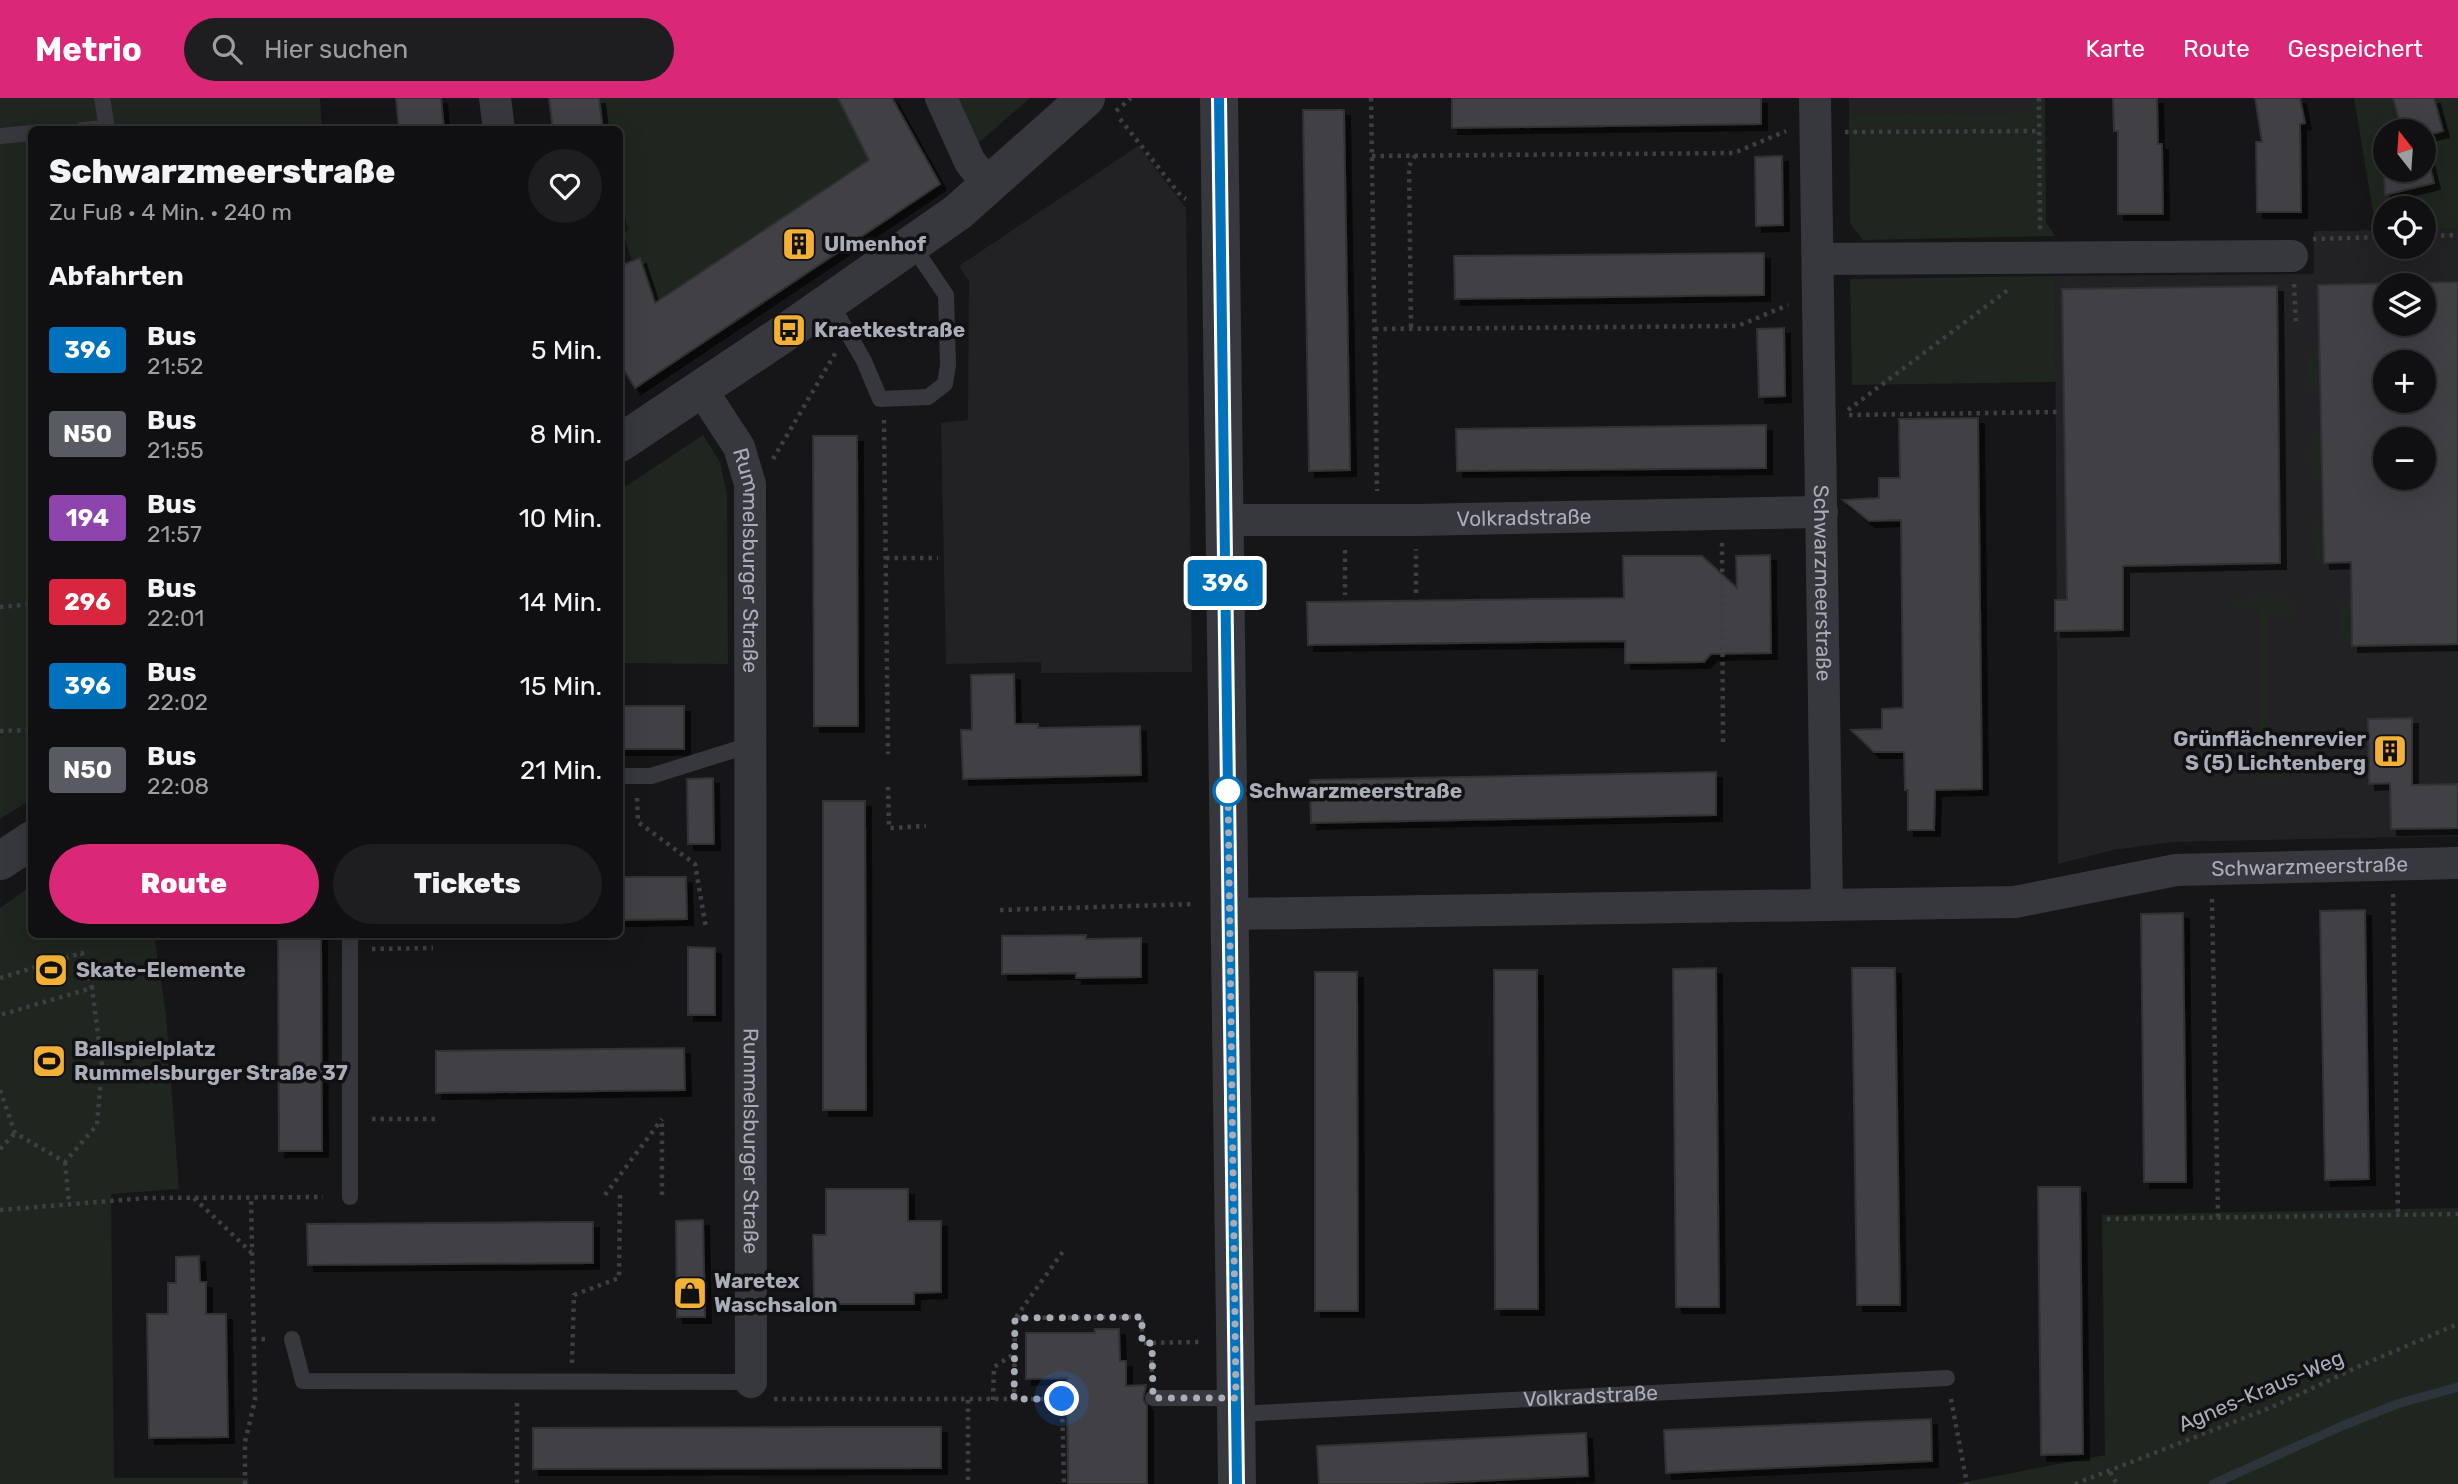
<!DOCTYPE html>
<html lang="de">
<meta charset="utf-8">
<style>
:root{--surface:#101012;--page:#1e1e20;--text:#f1f3f6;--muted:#9c9d9f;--line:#303032;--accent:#db2777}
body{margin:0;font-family:Rubik,sans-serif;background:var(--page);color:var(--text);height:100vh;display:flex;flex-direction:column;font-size:26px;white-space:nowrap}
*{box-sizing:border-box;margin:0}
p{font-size:23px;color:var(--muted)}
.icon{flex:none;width:38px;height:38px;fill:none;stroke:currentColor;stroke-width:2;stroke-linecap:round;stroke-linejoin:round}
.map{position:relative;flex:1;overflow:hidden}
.side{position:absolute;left:28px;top:28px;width:595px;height:812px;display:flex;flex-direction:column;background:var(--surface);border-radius:10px;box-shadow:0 7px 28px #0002,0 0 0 2px var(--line)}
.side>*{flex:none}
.badge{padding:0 14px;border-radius:5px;font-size:24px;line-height:46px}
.needle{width:46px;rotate:343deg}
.fabs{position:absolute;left:2373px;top:21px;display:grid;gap:14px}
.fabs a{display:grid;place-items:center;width:63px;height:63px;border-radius:50%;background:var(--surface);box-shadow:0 7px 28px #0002,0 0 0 2px var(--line);font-size:35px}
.you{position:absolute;width:35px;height:35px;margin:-18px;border:5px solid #fff;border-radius:50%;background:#1a73e8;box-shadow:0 0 0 10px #1a73e833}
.map>.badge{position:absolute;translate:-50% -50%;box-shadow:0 0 0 4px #fff}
h2{padding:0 21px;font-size:26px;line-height:63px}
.round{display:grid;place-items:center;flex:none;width:74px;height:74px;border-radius:37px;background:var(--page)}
.summary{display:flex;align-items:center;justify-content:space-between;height:119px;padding:0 21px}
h1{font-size:33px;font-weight:800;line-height:52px}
.button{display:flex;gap:14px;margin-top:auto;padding:14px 21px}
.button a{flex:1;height:80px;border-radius:42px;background:var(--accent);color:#fff;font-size:28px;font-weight:800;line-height:80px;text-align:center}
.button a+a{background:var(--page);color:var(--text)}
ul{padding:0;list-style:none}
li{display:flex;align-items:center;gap:21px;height:84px;padding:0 21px}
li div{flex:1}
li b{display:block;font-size:26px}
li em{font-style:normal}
li .badge{min-width:77px;font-weight:700;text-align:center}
header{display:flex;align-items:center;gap:42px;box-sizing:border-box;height:98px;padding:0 35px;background:var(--accent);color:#fff}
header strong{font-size:33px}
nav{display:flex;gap:38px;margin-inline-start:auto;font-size:24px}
.search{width:490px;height:63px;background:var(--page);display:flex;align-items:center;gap:18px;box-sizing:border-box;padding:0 24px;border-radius:38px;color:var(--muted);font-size:26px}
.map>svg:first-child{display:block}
.built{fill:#222225;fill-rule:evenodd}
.green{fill:#1e261f;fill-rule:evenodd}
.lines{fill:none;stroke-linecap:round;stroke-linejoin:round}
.stream{stroke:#2c353c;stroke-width:9}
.building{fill:#404145;stroke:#303034;stroke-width:2;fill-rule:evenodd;filter:url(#shadow)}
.path{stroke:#3d3f44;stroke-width:4.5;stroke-dasharray:3.5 5;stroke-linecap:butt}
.service{stroke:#37383d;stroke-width:16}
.minor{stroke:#37383d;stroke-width:32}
.tertiary{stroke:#37383d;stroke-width:38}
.line-casing{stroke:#fff;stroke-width:16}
.line{stroke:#0072bc;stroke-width:10}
.walk{stroke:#a8adb8;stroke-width:7;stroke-dasharray:0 12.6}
.stop-dot{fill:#fff;stroke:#0072bc;stroke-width:3.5}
.labels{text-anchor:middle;stroke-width:7;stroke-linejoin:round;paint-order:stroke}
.poi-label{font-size:21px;font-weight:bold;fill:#a8adb8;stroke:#111113;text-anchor:start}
.street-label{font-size:21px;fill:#a8adb8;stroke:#111113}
.stop-label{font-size:21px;font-weight:bold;fill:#a8adb8;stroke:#111113;text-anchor:start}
</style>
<header>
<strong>Metrio</strong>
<div class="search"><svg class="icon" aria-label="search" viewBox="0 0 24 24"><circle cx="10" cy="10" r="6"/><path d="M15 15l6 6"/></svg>Hier suchen</div>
<nav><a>Karte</a><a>Route</a><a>Gespeichert</a></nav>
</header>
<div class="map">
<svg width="2458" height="1386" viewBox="0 0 2458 1386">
<defs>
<filter id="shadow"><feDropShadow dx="6" dy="6" stdDeviation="0" flood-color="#0009"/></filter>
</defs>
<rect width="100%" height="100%" fill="#161618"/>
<path class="built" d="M1849 0H2032V10L2020 15 1849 16Z
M1138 48 1186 110 1192 574 1041 575V564L946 566 941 325 968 322 969 183 959 168Z
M2458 131V738L2172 744 2113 752 2058 766 2055 178 2314 176V133L2385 132V149H2424V132ZM2385 187H2424V226H2385ZM2385 264H2424V303H2385ZM2385 341H2424V380H2385Z"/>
<path class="green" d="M0 0H320L322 31 32 32V701L0 721Z
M599 0H838L874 72 845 83 842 79 825 90 827 94 807 108 804 105 785 117 788 122 769 136 764 131 746 143 748 147 726 157 708 169 710 174C676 189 671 191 651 222L623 135 628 132 623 109H620V32L603 31Z
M954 0H1030L976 47Z
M2032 0H2045L2046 124 2055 138 1863 142 1850 125 1849 16 2020 15 2032 10Z
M2354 0H2458V131L2424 132V110H2385V132H2376ZM2385 33H2424V72H2385Z
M2055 178 2056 284 1852 287 1850 181Z
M2319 247 2320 297 2311 292C2307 279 2305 253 2319 247Z
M2321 331 2322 381 2317 380C2309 369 2309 349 2313 336Z
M703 337 720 364 727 396 728 566 620 565V392Z
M2323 415 2324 465 2317 462 2315 458 2313 424Z
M2351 499 2352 548H2348L2341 540V505Z
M2284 500 2292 507V516L2269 517V673H2293L2284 681 2259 682 2261 510 2233 511C2240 495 2268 501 2284 500Z
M31 788 32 836 154 837 166 917 179 1091 111 1096 114 1380H248L249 1386H0V810Z
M2458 1110V1386H1955L2105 1357 2102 1117Z"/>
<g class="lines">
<path class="stream" d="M2213 1386 2342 1328 2397 1306 2458 1289"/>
</g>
<path class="building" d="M396 0H441L444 32H399Z
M549 0H599L603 32H553Z
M838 0H892L940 86 635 290 620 265V168L640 160 655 205 869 62Z
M1452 0H1761V26L1452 30Z
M2113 0H2157L2158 46H2162L2163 116H2118V33H2114Z
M2255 0H2300L2305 25 2300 26 2301 114H2257L2256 44H2262Z
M2393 0H2434L2443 33 2424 38V33H2402Z
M1303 12H1344L1350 372 1309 373Z
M2424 45 2434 85 2385 97 2383 55 2385 54V72H2424Z
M1782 58 1783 127 1756 128 1755 59Z
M1764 155V197L1455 201 1454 158Z
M2458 184V546L2352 548 2351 464 2324 465 2318 187ZM2385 187H2424V226H2385ZM2385 264H2424V303H2385ZM2385 341H2424V380H2385Z
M2277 188 2280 465 2123 468V532L2055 533V502H2067L2062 191Z
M1784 230 1785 298 1759 299 1757 231Z
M1978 320 1982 691 1935 692 1934 732H1908V692H1905L1904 654H1874L1851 632 1882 631V611L1903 610 1901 422 1869 423 1843 402 1879 400V380H1900L1899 321Z
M1766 327V370L1457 373 1456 331Z
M813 338H857L858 628H814Z
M1770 457 1771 555 1711 556 1704 564 1625 565V543L1308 547 1307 504 1624 500 1623 458H1702L1737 490 1736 458Z
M1014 576 1015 626H1038V630L1140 628 1141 677 963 681 961 632H972L971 577Z
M620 608H684V651H620Z
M2412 620V687L2458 686V730L2391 731 2390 685 2369 686 2368 621Z
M1716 674V717L1311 725 1310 682Z
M713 680 714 746H688L687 681Z
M823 703H865L866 1012H823Z
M620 779H686L687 821 620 822Z
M2365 812 2369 1081 2325 1082 2320 813Z
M2183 815 2186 1084H2144L2141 816Z
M278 836H321L322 1053H279Z
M1086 837V841L1141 840V879L1076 880V875L1002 876V838Z
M688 849 715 850V917H688Z
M1716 870 1719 1209H1676L1673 871Z
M1852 870H1895L1900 1207H1857Z
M1494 872H1537L1538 1211H1495Z
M1315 874H1357L1358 1213H1315Z
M684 950 685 992 436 995V953Z
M2038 1089H2080L2083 1356 2041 1357Z
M826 1091H908V1123H941V1194L914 1195V1206H814L813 1137H826Z
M703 1122 705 1219H677L676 1123Z
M560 1124H593V1165L308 1167 307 1126Z
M199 1158 200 1184H206V1216H226L228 1339 149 1340 147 1216H168V1185H176V1159Z
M1095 1231H1119L1120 1263H1126V1288L1146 1287 1143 1301 1147 1308V1386H1068L1067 1280 1026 1281V1235H1095Z
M1931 1321 1932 1363 1666 1375 1664 1332Z
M838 1329H941V1370L533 1371V1330Z
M1586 1335 1588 1378 1414 1386H1319L1317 1348Z"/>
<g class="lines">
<path class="path" d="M1371 0 1377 393
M2039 0 2040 132
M1116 13 1131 0
M1120 21 1181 98 1186 101
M1845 34 2039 33
M1372 58 1734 55 1786 33
M2424 138 2458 137
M2313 141 2385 139
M2294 186 2296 225
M1411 229 1409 68 1415 58
M1375 231 1738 228 1788 207
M1848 312 2009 191
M1849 317 2059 314
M884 322 888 656
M773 361 836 254
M1722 445 1723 646
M1345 452V497
M886 460H938
M1416 495V451
M0 509 32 506
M0 633 32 632
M888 689 889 730 926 728
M637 700 638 724 695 766 706 830
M2393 796 2398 1117
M2212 801 2218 1119
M1000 812 1195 806
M372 851 433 850
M0 880 82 855 92 890 0 917
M0 992 15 1035 65 1064 97 1027 102 967 92 890
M372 1021H436
M0 1051 15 1035
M65 1064 69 1105
M605 1097 662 1021
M662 1097V1022
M194 1100 251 1154
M0 1112 147 1100 323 1099
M2107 1121 2458 1116
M1016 1219 1064 1152
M253 1241H270
M1151 1245 1152 1279
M572 1265 574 1197 619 1180 620 1097
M774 1301H1014L1015 1220 1142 1219V1245L1201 1244
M1014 1301H1062L1064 1386
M1951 1301 1967 1386
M968 1302V1386
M993 1302 994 1269 1014 1256
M517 1305V1386
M2110 1374 2117 1386
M245 1386V1344L255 1302 251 1100
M2075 1386 2272 1309 2362 1267 2458 1226"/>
<g class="service">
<path d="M82 32 107 30 102 0"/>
<path d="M0 38 32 35"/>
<path d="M830 204 864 263 880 301 928 299 945 286 948 267 946 197 912 147"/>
<path d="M620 678H651L750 647"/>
<path d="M350 1099V836"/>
<path d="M292 1241 303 1283 751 1284"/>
<path d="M1153 1300H1236"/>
<path id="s1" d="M1236 1316 1947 1280"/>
</g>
<g class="minor">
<path d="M495 0 499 32"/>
<path d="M941 0 970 64 989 87"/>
<path id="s2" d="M1815 0 1827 807"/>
<path d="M1818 161 2292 158"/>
<path id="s3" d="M701 291 739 349 750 386 751 1284"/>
<path id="s4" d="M1225 422H1416L1822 414"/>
<path id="s5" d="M1231 816 2015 804 2176 772 2458 765"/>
</g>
<path class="tertiary" d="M1219 0 1237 1386
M620 345 789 232 958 114 1086 0
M0 763 32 742"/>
</g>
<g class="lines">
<g class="line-casing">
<path id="line" d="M1219 0 1237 1386"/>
</g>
<use href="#line" class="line"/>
<path class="walk" d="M1062 1301H1014L1015 1220 1142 1219V1245H1152L1153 1300H1236L1228 693"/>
</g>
<defs>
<g id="building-square" transform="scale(1.75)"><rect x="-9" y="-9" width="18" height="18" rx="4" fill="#f2b134" stroke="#111113"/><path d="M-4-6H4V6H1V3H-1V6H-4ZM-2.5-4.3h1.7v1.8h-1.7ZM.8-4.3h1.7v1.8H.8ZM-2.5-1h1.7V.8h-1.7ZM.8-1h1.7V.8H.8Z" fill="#111"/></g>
<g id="bus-square" transform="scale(1.75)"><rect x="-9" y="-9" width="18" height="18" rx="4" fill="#f2b134" stroke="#111113"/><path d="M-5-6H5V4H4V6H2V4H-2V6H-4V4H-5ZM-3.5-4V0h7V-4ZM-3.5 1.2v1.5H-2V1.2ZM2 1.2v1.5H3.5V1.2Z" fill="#111"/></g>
<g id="stadium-square" transform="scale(1.75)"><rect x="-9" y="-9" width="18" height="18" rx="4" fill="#f2b134" stroke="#111113"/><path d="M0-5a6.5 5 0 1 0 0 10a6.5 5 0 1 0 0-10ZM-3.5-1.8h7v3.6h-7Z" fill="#111"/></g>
<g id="shop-square" transform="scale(1.75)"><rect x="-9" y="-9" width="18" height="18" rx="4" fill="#f2b134" stroke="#111113"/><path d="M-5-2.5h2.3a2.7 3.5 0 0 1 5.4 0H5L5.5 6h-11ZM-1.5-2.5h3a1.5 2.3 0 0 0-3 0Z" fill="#111"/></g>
</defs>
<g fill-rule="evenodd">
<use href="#building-square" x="799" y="146"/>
<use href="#bus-square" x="789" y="232"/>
<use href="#building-square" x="2390" y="653"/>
<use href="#stadium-square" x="51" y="872"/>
<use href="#stadium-square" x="49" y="963"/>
<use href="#shop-square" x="690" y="1195"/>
</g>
<circle class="stop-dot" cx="1228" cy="693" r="14"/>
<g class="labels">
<g class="poi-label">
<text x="824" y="153">Ulmenhof</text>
<text x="814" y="239">Kraetkestraße</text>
<text x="2366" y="648" text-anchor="end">Grünflächenrevier<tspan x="2366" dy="24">S (5) Lichtenberg</tspan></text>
<text x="76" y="879">Skate-Elemente</text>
<text x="74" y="958">Ballspielplatz<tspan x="74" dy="24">Rummelsburger Straße 37</tspan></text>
<text x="714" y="1190">Waretex<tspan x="714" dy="24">Waschsalon</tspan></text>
</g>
<g class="street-label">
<text dy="7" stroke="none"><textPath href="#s4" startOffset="299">Volkradstraße</textPath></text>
<text dy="7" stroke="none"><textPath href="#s3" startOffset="184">Rummelsburger Straße</textPath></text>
<text dy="7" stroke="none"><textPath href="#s2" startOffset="485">Schwarzmeerstraße</textPath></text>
<text dy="7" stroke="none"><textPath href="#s5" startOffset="1082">Schwarzmeerstraße</textPath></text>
<text dy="7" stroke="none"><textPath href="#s3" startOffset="765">Rummelsburger Straße</textPath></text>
<text transform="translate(2261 1293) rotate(-23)" y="7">Agnes-Kraus-Weg</text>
<text dy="7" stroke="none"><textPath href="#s1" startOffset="355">Volkradstraße</textPath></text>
</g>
<g class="stop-label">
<text x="1249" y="700">Schwarzmeerstraße</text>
</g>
</g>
</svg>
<div class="fabs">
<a><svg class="needle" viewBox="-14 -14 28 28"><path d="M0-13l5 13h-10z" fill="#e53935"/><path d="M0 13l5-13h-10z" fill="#9c9d9f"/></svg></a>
<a><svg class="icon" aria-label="locate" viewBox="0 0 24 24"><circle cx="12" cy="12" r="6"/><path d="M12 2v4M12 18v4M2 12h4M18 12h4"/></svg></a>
<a><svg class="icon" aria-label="layers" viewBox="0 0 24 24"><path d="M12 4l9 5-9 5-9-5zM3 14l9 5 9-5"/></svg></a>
<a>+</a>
<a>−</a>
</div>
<div class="you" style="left:1062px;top:1301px"></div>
<b class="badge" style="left:1225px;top:485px;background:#0072bc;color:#fff">396</b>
<section class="side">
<div class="summary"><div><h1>Schwarzmeerstraße</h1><p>Zu Fuß · 4 Min. · 240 m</p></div><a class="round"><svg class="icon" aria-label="heart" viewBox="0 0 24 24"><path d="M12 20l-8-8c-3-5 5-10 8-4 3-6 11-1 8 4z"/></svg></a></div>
<h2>Abfahrten</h2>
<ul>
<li><span class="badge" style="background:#0072bc;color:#fff">396</span><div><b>Bus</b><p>21:52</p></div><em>5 Min.</em></li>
<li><span class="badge" style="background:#595b62;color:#fff">N50</span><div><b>Bus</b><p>21:55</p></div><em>8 Min.</em></li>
<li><span class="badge" style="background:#8e44ad;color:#fff">194</span><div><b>Bus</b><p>21:57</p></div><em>10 Min.</em></li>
<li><span class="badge" style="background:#d7263d;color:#fff">296</span><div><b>Bus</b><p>22:01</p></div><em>14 Min.</em></li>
<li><span class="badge" style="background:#0072bc;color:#fff">396</span><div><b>Bus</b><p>22:02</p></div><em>15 Min.</em></li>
<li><span class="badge" style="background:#595b62;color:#fff">N50</span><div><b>Bus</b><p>22:08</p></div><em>21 Min.</em></li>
</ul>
<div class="button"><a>Route</a><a>Tickets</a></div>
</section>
</div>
